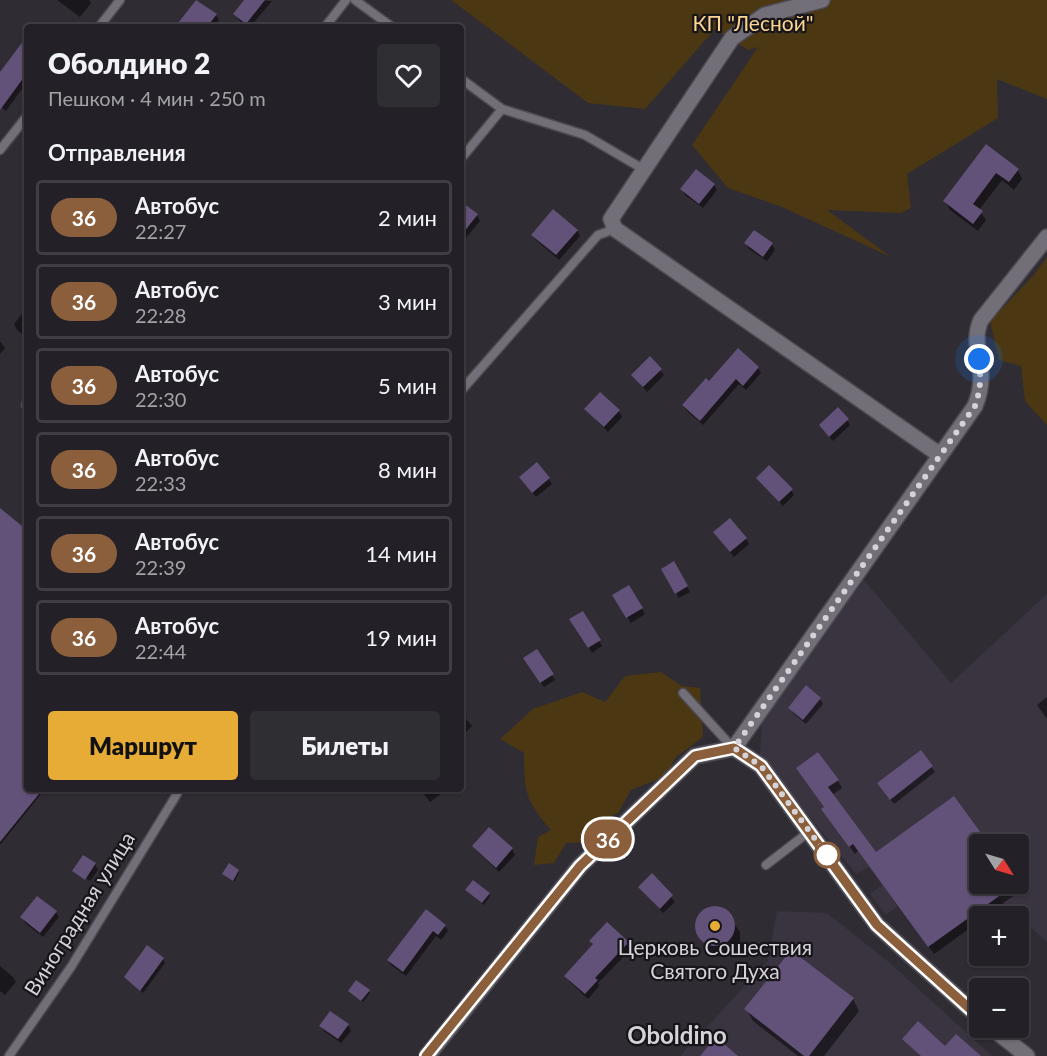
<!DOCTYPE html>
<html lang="ru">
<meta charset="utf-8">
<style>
:root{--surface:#232127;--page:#2f2e33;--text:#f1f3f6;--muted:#a3a3a7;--line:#403e44;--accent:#e6ac36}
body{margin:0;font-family:Lato,sans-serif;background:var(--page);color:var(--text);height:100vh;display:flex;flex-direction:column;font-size:22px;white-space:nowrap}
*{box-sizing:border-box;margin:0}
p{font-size:20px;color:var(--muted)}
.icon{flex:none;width:33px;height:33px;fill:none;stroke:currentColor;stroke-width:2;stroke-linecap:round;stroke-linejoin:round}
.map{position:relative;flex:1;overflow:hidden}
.details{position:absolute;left:24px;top:24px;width:440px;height:768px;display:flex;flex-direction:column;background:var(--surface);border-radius:6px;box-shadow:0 2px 4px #0004,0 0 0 2px var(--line)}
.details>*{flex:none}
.badge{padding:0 12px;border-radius:20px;font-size:21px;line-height:39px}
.needle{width:39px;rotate:127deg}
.tools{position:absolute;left:969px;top:834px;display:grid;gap:12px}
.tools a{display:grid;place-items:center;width:60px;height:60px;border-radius:6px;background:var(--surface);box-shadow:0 2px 4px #0004,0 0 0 2px var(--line);font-size:30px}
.you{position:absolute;width:30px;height:30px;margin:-15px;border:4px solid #fff;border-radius:50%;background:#1a73e8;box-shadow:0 0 0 9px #1a73e833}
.map>.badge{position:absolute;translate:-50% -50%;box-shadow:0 0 0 3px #fff}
h2{padding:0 24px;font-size:22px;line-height:54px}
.round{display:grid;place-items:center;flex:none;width:63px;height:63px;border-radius:6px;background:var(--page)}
.overview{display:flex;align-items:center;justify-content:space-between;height:102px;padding:0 24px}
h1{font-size:28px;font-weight:800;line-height:45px}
.button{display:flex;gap:12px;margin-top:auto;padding:12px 24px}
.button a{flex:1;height:69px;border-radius:6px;background:var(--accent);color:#111;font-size:24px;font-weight:800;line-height:69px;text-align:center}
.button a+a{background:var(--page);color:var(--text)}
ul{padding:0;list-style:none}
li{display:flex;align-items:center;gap:18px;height:75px;margin:0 12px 9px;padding:0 12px;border:3px solid var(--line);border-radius:6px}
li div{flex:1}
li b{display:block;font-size:22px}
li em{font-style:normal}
li .badge{min-width:66px;font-weight:700;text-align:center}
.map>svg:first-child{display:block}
.built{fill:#3a3441;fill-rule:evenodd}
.green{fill:#4b3813}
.shadow{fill:#0007}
.building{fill:#625178}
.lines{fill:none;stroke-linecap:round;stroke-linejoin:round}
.service-casing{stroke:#4c4951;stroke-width:11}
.minor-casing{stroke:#4c4951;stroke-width:18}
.tertiary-casing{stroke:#4c4951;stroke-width:18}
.service{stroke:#726f78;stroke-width:8}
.minor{stroke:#726f78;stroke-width:15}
.tertiary{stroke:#726f78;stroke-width:15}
.line-casing{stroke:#fff;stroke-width:14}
.line{stroke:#8b5e3c;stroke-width:9}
.walk{stroke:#d5d3d8;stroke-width:6;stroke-dasharray:0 10.8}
.stop-dot{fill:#fff;stroke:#8b5e3c;stroke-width:3}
.poi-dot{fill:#e6ac36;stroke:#171519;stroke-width:2}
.labels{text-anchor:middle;stroke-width:4.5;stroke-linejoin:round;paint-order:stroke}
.park-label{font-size:21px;fill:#fcd591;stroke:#171519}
.street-label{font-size:21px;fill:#d5d3d8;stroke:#171519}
.poi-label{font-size:21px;fill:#d5d3d8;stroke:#171519}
.quarter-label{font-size:24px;font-weight:bold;fill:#d5d3d8;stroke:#171519}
</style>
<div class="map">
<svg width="1047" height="1056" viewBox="0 0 1047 1056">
<rect width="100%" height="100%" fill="#2f2c34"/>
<path class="built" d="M864 580 951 683 1047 594V942L998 897 928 947 898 906 886 915 870 894 882 885 869 867 856 874 760 755 762 720ZM980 844H1018V884H980Z
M777 911 827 913 891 964 992 1056H680L768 961Z"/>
<path class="green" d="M451 0H1047V99L997 79 998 118 907 174 911 208 901 213 827 210 891 257 782 207 728 188 692 145 758 47 748 50 715 29 645 109 588 103Z
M1047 257V425L1025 401 1021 366 999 360 990 321 1033 276Z
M661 672 682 686 700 688 703 737 675 758 666 776 631 790 618 813 601 821 588 842 566 843 554 863 534 865 538 837 551 830C525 800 524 791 524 753L500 739 533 709 582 692 605 702 625 676Z"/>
<path class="shadow" d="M57 0H89L91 3 80 17Z
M246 0 272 1 250 27H247L238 19 235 14Z
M198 1 216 15 219 20 214 27H183L180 23Z
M27 39V82L6 111 0 106V75Z
M986 146 1018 170 1022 179 1014 190 1002 180 979 210 986 220 978 231 950 210 945 201Z
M714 185 717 190 703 208 685 195 682 189Z
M460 202 477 215 480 221 460 245Z
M577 230 580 236 559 260 536 240 533 235Z
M754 232 772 244 775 250 767 261 749 249 746 243Z
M25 310 27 311V338L17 330 14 324Z
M0 341 5 348 0 354Z
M650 358 664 375 647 392 633 375Z
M758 368 761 373 746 390 739 384 703 425 686 410 683 405 709 383Z
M586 409 619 411 622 417 608 432Z
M847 420 850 425 833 441 823 430Z
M549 479 552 484 536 497 524 483Z
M758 479 791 490 794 495 783 506Z
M0 510 27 532V789H45L0 845Z
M715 533 746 539 749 544 734 557Z
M674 563 690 592 679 598 663 569Z
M628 587 645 614 631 623 614 596Z
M582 613 602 646 592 653 572 619Z
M536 651 555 680 544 687 525 659Z
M1047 697V719L1037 705Z
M820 699 823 704 806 724 793 713 790 708Z
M460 712 472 726 462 736 460 735Z
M921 752 935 772 894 804 882 789Z
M798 769 838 781 842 788 832 795 876 854 954 798 986 843 996 837 1001 844H980V884H1018V869L1029 885 985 916H980V921L934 954 858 851 855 854 828 817 825 808Z
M420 789H445L446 790 430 802Z
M489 829 512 849 515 855 499 872 477 851 474 846Z
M95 864 98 870 90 881 76 872V875L74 871Z
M238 871 239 873 234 882 224 874Z
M652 875 675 902 663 913 640 887Z
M468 892 489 894 490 896 484 905Z
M714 908 725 911 740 932V944L734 953 723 957 712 955 698 933 697 921 703 912Z
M427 911 445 926 448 931 441 940 436 936 406 976 391 965 388 960Z
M56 912 59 917 43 937 25 923 22 917Z
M607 924 631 949 598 983 599 986 588 999 569 981 566 976 594 946 591 941Z
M163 959 165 963 143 993 125 977Z
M0 966 13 977 16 982 5 995 0 991Z
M368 991 370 993 363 1002 351 993Z
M853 999 859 1011 824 1056H798L753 1021 746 1009Z
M348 1025 351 1031 341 1043 324 1031 321 1026Z"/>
<path class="building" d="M196 0 217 14 207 27H175Z
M244 0H265L246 24 233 14Z
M27 36V73L0 110V72Z
M986 144 1019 169 1009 182 996 173 973 204 983 211 973 224 943 201Z
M696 169 715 184 699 204 680 189Z
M460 201 478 214 460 237Z
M553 209 578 230 556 255 531 235Z
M754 230 773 243 763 257 744 243Z
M738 348 759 367 743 386 736 379 700 421 682 405 706 378 709 381Z
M650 356 662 369 643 387 631 375Z
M600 392 620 410 604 427 584 409Z
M838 407 849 419 829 437 819 425Z
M537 462 550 478 532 493 519 477Z
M769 465 793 489 779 502 756 478Z
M0 508 27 530V789H43L0 842Z
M730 518 747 538 730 552 713 532Z
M674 561 688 586 675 594 661 569Z
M629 585 643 608 626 618 612 595Z
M583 611 601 640 588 648 569 619Z
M537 649 554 674 540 683 523 658Z
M806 685 821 698 803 720 788 708Z
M921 750 933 766 890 800 877 783Z
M818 752 839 780 828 787 876 852 954 796 989 844H980V884H1016L928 947 853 844 849 847 821 809 824 807 796 768Z
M489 827 513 848 496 868 472 846Z
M83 855 96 863 85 880 72 871Z
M229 863 239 870 233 881 222 874Z
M652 873 673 895 660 909 638 887Z
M473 880 490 893 482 903 465 890Z
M37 896 57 911 40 933 20 917Z
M695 926a20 20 0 1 1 40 0a20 20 0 1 1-40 0Z
M426 909 446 925 438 935 433 931 403 972 387 960Z
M607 922 629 942 595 978 598 980 585 994 564 976 593 944 589 941Z
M147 945 164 958 140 991 124 977Z
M791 950 854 998 809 1056H804L744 1009Z
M356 980 370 990 361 1001 348 991Z
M330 1011 349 1024 338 1039 319 1026Z
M918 1021 945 1046 956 1034 981 1056H921L902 1039Z
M716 1037 738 1056H700Z"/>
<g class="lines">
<g class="service-casing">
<path id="service" d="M355 0 392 27
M99 27 120 0
M325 27 346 0
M460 78 502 109 585 135 643 169
M0 150 27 116
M460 160 502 109
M460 392 598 235 615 229
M26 405 27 403
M683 693 733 748
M766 865 810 831
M9 1056 71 967 180 789"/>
</g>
<g class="minor-casing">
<path id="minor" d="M822 0 765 15 732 38 611 219 615 229 940 455
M980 1018 877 925 761 766 734 748 975 406C979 396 981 388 981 377 981 357 972 339 981 320L1047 237
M992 1028 1027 1056"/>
</g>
<g class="tertiary-casing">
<path id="tertiary" d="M427 1056 580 866 695 756 734 748"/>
</g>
<use href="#service" class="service"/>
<use href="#minor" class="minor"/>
<use href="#tertiary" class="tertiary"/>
</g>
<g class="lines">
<g class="line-casing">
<path id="line" d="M426 1056 580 866 695 756 734 748 761 766 877 925 980 1018"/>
</g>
<use href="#line" class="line"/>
<path class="walk" d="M827 855 761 766 734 748 975 406C981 389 981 376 979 359"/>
</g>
<circle class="stop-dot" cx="827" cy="855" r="12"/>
<circle class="poi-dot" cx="715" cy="926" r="6"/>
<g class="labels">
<g class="park-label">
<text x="753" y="31">КП "Лесной"</text>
</g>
<g class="street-label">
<text transform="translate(80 914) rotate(-58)" y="7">Виноградная улица</text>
</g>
<g class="poi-label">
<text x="715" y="955">Церковь Сошествия<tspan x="715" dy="24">Святого Духа</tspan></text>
</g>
<g class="quarter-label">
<text x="677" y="1044">Oboldino</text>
</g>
</g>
</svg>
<div class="tools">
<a><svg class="needle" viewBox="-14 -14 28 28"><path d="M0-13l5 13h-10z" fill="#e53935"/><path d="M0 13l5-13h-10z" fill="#a3a3a7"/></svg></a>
<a>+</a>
<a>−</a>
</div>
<div class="you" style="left:979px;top:359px"></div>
<b class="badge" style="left:608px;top:839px;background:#8b5e3c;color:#fff">36</b>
<section class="details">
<div class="overview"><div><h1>Оболдино 2</h1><p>Пешком · 4 мин · 250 m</p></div><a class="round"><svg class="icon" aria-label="heart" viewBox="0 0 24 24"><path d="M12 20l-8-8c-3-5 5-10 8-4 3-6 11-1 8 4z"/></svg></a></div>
<h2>Отправления</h2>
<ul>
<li><span class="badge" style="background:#8b5e3c;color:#fff">36</span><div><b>Автобус</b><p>22:27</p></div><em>2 мин</em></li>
<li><span class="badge" style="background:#8b5e3c;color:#fff">36</span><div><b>Автобус</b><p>22:28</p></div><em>3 мин</em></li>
<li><span class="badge" style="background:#8b5e3c;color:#fff">36</span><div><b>Автобус</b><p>22:30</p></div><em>5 мин</em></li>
<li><span class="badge" style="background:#8b5e3c;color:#fff">36</span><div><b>Автобус</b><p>22:33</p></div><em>8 мин</em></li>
<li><span class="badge" style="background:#8b5e3c;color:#fff">36</span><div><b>Автобус</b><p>22:39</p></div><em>14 мин</em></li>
<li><span class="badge" style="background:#8b5e3c;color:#fff">36</span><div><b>Автобус</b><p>22:44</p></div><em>19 мин</em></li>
</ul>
<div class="button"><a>Маршрут</a><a>Билеты</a></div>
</section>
</div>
